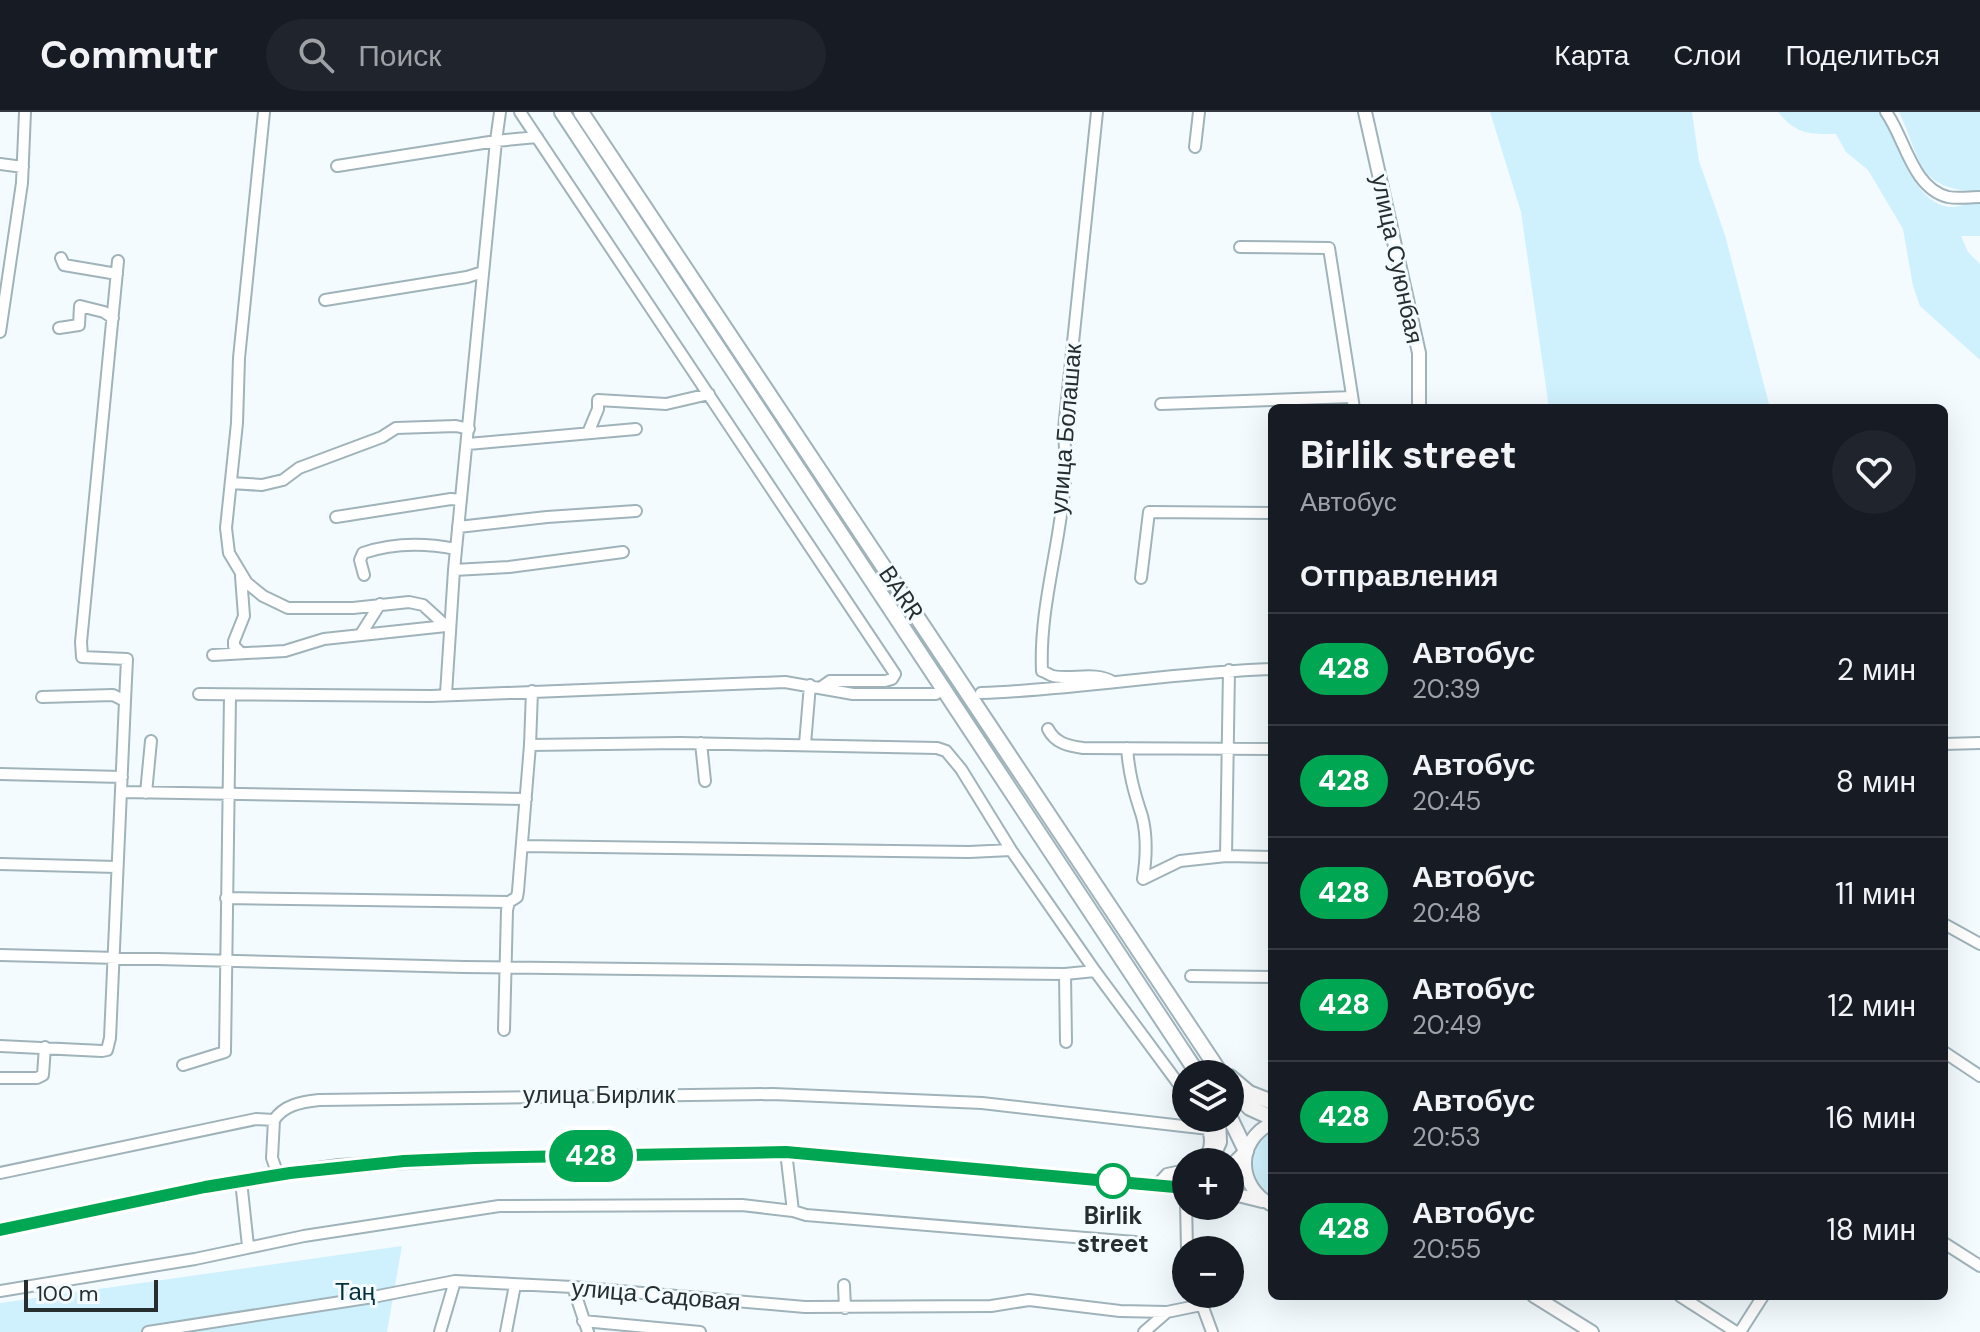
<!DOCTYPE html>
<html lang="ru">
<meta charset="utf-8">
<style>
:root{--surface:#171b24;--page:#20242c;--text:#f1f3f6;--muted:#9ea1a6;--line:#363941}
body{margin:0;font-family:"DM Sans",sans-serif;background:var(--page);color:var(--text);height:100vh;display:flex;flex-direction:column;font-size:30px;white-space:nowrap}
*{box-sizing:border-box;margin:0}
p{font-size:26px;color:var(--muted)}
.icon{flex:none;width:44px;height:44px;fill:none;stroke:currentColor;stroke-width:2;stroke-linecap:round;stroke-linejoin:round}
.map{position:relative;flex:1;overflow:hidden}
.sheet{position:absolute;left:1268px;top:292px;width:680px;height:896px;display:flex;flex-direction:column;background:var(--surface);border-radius:12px;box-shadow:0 8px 32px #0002}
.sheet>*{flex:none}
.badge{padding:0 16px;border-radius:26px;font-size:28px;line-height:52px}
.buttons{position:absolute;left:1172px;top:948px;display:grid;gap:16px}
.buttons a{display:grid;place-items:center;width:72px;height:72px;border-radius:50%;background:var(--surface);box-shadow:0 8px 32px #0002;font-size:40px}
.scale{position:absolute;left:24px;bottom:20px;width:134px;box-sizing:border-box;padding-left:8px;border:4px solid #262e30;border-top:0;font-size:22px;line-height:28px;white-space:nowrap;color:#262e30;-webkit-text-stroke:6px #f3fbfe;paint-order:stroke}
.map>.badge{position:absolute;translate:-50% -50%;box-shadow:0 0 0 4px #fff}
h2{padding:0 32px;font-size:30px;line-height:72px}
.round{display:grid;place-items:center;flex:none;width:84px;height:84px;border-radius:42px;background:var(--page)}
.overview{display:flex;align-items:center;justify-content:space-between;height:136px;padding:0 32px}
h1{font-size:38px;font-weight:800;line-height:60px}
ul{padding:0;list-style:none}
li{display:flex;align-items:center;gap:24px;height:112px;padding:0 32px;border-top:2px solid var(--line)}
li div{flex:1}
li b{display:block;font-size:30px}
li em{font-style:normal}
li .badge{min-width:88px;font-weight:700;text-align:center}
header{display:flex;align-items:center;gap:48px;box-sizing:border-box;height:112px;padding:0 40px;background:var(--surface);border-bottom:2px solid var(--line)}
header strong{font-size:38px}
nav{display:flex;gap:44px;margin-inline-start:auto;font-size:28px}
.search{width:560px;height:72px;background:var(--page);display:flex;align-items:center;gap:20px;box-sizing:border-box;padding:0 28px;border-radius:44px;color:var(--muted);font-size:30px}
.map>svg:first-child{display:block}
.green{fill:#cff1fd}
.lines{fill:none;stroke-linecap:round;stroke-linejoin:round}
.minor-casing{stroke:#a0b3ba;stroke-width:14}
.major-casing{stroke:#a0b3ba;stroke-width:16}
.highway-casing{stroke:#a0b3ba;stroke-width:18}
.minor{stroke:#fff;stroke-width:10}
.major{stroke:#fff;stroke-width:12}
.highway{stroke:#fff;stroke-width:14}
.line-casing{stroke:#fff;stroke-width:18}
.line{stroke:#00a651;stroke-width:12}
.stop-dot{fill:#fff;stroke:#00a651;stroke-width:4}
.labels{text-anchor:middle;stroke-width:6;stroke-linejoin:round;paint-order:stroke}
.street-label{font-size:24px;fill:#262e30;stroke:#f3fbfe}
.stop-label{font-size:24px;font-weight:bold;fill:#262e30;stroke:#f3fbfe}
.park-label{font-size:24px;fill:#042f3a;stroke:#f3fbfe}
</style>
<header>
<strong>Commutr</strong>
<div class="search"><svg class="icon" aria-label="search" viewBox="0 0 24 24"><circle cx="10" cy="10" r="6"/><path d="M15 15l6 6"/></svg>Поиск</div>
<nav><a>Карта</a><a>Слои</a><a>Поделиться</a></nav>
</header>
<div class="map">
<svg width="1980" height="1220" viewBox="0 0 1980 1220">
<rect width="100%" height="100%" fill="#f3fbfe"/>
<path class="green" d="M1490 0H1692L1699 49 1725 123 1770 296H1549L1521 100Z
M1778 0H1881L1887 8C1899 36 1913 88 1948 95 1958 96 1970 90 1980 90V124H1961L1968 140 1980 152V248L1920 194 1913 174 1903 117 1868 58 1846 40 1836 22C1809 22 1797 23 1778 0Z
M1899 0H1980V80C1914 76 1923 50 1899 0Z
M1272 1019V1083C1247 1067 1247 1036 1272 1019Z
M402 1134 387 1220H0V1191Z"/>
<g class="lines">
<g class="minor-casing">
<path id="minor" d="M264 0 239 246 237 311 226 416 229 441 247 471 263 484 288 496H353L409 490 423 493 446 514 449 513
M500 0 496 29 537 25
M520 0 895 562 892 567 885 569H830L820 576
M1097 0 1064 317C1065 334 1066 351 1065 367 1061 431 1039 495 1042 559 1046 560 1049 563 1053 564 1073 568 1095 559 1113 570
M1886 0C1905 26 1912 76 1948 85 1958 87 1970 85 1980 85
M1195 35 1199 0
M0 52 23 55
M337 54 496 29 454 458 446 582
M1240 135 1329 136 1354 296
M61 146 64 153 117 162
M118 149 81 530 82 545 127 547 125 589
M325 188 467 165 483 160
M59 216 79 213 80 194 104 200 113 206
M0 220 22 71 25 0
M1161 292 1352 285
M588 321 598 297V288L666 292 709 282
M468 332 636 317
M231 371 262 373 283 368 299 356 382 325 396 316 456 314 469 317
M336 405 451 387 461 388
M458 415 547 405 636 399
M454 458 509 455 623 440
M364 463 360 448 363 441C392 431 426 431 456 437
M1141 466 1149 400 1272 401
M361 522 380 492
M240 540 234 534V529L244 504 241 464
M213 543 285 539 324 527 446 514
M532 579 530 633 680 631 937 636 946 639 961 657 1011 738 1095 859 1186 982
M981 581C1078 578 1174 560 1272 557
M199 582 431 584 785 570 853 582H936
M1048 617C1055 631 1068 634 1083 636L1272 637
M701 631 705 669
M805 632 810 573
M1944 632 1980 631
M1127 636C1129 662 1134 680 1142 704 1147 723 1146 748 1143 767L1180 749 1226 744 1272 745
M0 662 122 665
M122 680 526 687
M146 681 151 629
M522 734 969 740 1011 738
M1226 744 1229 558
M0 752 117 755
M226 786 509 790
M1944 812 1980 832
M0 843 464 855 1065 862 1095 859
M1065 862 1066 930
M1191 864 1272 865
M504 918 507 798 509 790 517 785 518 779 530 633
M0 934 102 939 107 938 110 926 125 589 113 583 42 585
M1944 940 1980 964
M183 953 225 940 230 584
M0 966H37L43 963 45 935
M274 1008 272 1046 278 1063
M1200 1050C1215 1038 1211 1021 1203 1006
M0 1061 256 1007 274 1008C284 993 301 990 319 988L773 982 982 991 1209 1017
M241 1069 248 1134
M1157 1073 1167 1062 1186 1058
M1186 1089 1187 1138
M793 1099 806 1103 1135 1130
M1944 1131 1980 1154
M844 1173 845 1196
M573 1175 588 1220
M0 1179 195 1147 304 1124 499 1094 742 1093 793 1099 786 1040
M1198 1182 1212 1220
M1680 1184 1736 1220
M583 1209 700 1220
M148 1220 373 1185 455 1169 573 1175 805 1195 991 1194 1029 1188 1120 1199 1167 1200
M440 1220 455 1169
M506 1220 515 1173
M1144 1220 1167 1200 1201 1193
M1740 1220 1763 1184"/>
</g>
<g class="major-casing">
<path id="major" d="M1365 0 1419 241V296
M1272 1011C1235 1029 1237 1075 1272 1093
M1230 1055 1246 1039
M1230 1081 1262 1089
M0 1118 205 1075 290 1061 339 1054 475 1046 786 1040 1186 1076
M1534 1184 1592 1220"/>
</g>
<g class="highway-casing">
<path id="highway" d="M562 0 1198 962
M581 0 1221 962
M1230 965 1249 981 1272 990
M1230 976 1250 996 1272 1006
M1230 1006 1246 1039
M1210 1050 1219 1030 1218 1006
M1157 1073 1186 1069"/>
</g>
<use href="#minor" class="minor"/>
<use href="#major" class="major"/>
<use href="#highway" class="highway"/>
</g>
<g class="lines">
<g class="line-casing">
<path id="line" d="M0 1118 205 1075 290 1061 404 1049 475 1046 786 1040 1186 1076"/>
</g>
<use href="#line" class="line"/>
</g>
<circle class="stop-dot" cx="1113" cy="1069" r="16"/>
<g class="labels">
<g class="street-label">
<text transform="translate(1397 147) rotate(78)" y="8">улица Суюнбая</text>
<text transform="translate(1066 317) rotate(-85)" y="8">улица Болашак</text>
<text transform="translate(901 481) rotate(56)" y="8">BARR</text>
<text x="599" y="991">улица Бирлик</text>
<text transform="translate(656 1183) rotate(5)" y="8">улица Садовая</text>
</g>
<g class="stop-label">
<text x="1113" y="1112">Birlik<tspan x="1113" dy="28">street</tspan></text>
</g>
<g class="park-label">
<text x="355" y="1188">Таң</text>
</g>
</g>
</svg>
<div class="buttons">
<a><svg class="icon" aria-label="layers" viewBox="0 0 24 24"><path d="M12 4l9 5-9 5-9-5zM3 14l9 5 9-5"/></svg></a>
<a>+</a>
<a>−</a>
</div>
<div class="scale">100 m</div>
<b class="badge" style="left:591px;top:1044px;background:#00a651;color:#fff">428</b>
<section class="sheet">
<div class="overview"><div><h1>Birlik street</h1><p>Автобус</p></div><a class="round"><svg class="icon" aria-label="heart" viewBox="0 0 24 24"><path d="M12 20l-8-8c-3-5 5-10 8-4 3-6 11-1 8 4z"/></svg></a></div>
<h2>Отправления</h2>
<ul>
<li><span class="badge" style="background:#00a651;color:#fff">428</span><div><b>Автобус</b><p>20:39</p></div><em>2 мин</em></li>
<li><span class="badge" style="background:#00a651;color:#fff">428</span><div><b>Автобус</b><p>20:45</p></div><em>8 мин</em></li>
<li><span class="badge" style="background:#00a651;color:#fff">428</span><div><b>Автобус</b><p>20:48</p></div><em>11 мин</em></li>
<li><span class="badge" style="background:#00a651;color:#fff">428</span><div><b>Автобус</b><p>20:49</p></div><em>12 мин</em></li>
<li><span class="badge" style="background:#00a651;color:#fff">428</span><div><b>Автобус</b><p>20:53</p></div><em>16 мин</em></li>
<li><span class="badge" style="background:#00a651;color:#fff">428</span><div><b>Автобус</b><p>20:55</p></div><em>18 мин</em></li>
</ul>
</section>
</div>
